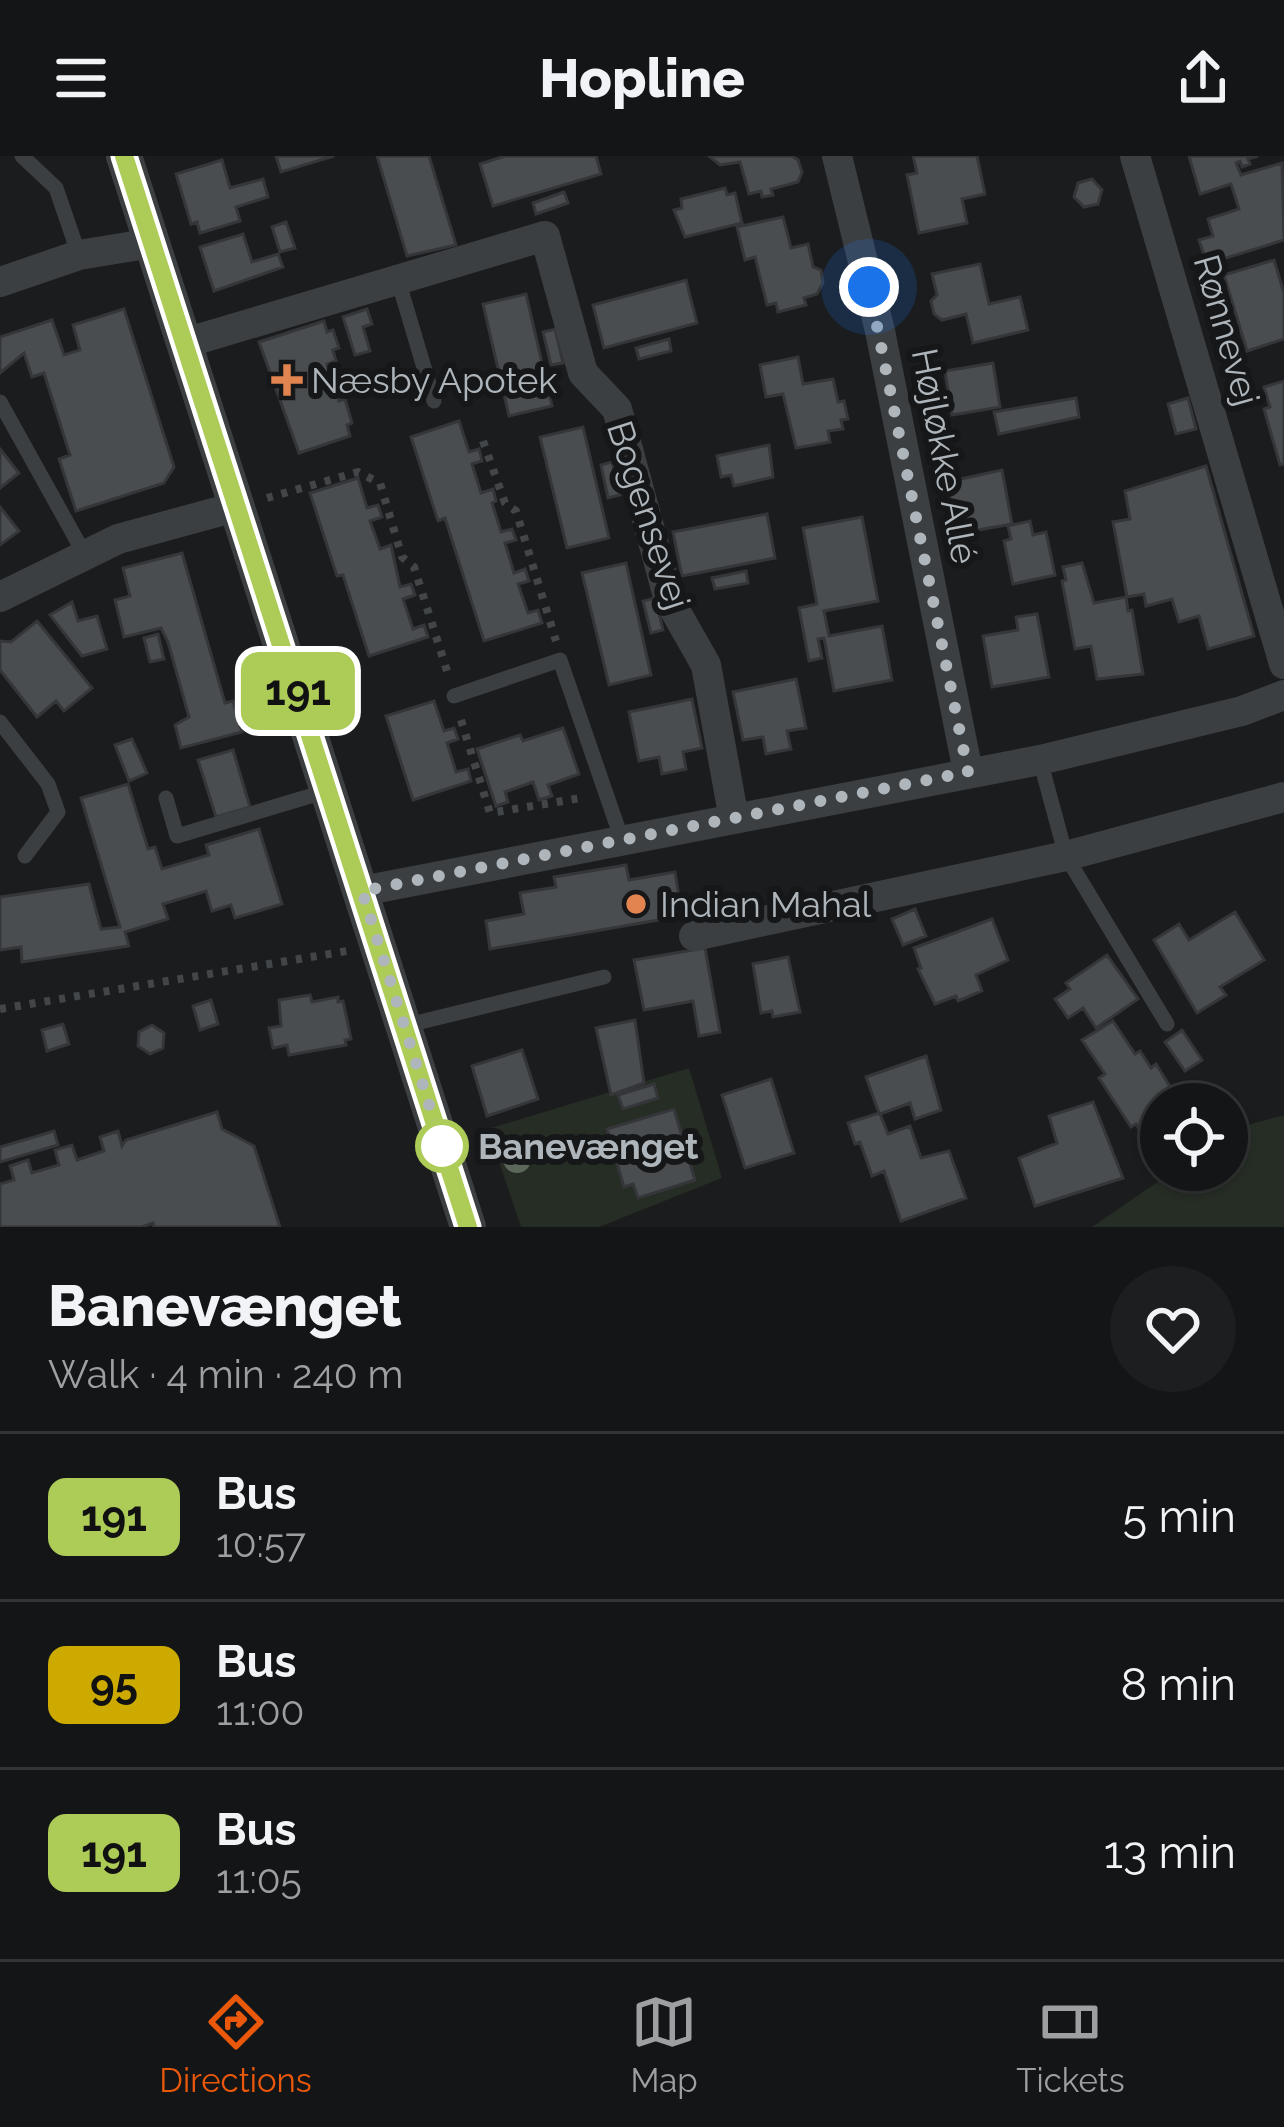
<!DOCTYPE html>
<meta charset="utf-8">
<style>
:root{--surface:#141516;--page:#1d1e1f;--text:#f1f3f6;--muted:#9d9fa1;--line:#333435;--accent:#ea580c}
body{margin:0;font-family:Raleway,sans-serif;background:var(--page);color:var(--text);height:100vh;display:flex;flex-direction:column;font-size:45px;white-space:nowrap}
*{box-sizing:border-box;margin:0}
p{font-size:39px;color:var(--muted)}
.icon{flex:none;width:66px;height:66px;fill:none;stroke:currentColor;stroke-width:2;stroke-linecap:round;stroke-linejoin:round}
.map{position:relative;height:1071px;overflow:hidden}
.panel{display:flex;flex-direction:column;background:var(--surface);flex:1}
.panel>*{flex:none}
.badge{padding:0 24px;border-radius:18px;font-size:42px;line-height:78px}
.controls{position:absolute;left:1140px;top:927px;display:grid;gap:24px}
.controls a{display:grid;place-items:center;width:108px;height:108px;border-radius:50%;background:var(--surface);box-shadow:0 3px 9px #0004,0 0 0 3px var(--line);font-size:60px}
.you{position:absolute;width:60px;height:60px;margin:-30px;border:9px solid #fff;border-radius:50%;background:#1a73e8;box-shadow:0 0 0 18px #1a73e833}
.map>.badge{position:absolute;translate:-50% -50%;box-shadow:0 0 0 6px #fff}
.round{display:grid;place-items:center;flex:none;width:126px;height:126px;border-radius:63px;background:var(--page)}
.summary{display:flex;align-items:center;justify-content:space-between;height:204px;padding:0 48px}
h1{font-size:57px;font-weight:800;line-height:90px}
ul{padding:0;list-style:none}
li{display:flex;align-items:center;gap:36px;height:168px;padding:0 48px;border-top:3px solid var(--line)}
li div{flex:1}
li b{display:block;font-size:45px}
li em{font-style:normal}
li .badge{min-width:132px;font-weight:700;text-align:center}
header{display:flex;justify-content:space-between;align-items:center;height:156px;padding:0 48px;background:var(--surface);font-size:54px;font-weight:800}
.tabs{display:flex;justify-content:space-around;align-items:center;height:168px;border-top:3px solid var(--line);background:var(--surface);font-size:33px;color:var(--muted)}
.tabs a{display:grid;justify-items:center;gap:6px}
.tabs .on{color:var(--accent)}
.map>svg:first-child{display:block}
.green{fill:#262d25}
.building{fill:#4a4d4f;stroke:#353639;stroke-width:3}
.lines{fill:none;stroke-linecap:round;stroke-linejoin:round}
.path{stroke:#424649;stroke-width:8;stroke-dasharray:6 9;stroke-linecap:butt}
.service{stroke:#3c3f42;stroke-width:15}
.minor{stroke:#3c3f42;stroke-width:30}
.tertiary{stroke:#3c3f42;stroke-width:36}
.tree{fill:#5b6758}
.line-casing{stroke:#fff;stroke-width:27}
.line{stroke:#adcb57;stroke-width:18}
.walk{stroke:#afb6bb;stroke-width:12;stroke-dasharray:0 21.6}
.poi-dot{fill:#e1844f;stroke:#161718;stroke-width:4.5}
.stop-dot{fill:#fff;stroke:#adcb57;stroke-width:6}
.labels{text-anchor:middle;stroke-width:12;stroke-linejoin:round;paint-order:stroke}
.street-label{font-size:36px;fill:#afb6bb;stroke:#161718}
.poi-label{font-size:36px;fill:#afb6bb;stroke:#161718;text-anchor:start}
.stop-label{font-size:36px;font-weight:bold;fill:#afb6bb;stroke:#161718;text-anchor:start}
</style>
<header><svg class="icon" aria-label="menu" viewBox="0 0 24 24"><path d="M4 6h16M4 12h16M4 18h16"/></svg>Hopline<svg class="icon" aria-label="share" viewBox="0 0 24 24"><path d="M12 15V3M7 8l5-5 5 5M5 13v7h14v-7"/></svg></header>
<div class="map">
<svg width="1284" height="1071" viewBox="0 0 1284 1071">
<rect width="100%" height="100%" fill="#1b1c1d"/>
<path class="green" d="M689 912 722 1022 599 1071H521L488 973Z
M1284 959V1071H1092L1175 1014H1227V978L1237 972Z"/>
<path class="building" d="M276 0H334L281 16Z
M377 0H429L456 89 407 100Z
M505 0H596L601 18 493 50 480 8Z
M709 0H792L798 4 802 16 798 26 771 33 773 39 762 41 761 35 749 38 740 6 720 9Z
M913 0H977L985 38 962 43 967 67 919 77 907 19 917 17Z
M1189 0H1258L1248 3 1250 8 1242 11 1240 5 1236 7 1241 19 1282 7 1284 84 1207 108 1199 84 1213 80 1208 63 1239 53 1231 28 1200 38Z
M222 4 230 32 263 23 268 41 236 51 240 65 200 77 197 66 191 68 176 18Z
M1092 23 1102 34 1098 48 1084 51 1074 41 1078 27Z
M725 32 727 39 735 37 742 67 685 81 674 54 682 52 681 43Z
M564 36 568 47 536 58 533 47Z
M783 61 791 92 808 88 813 111 821 114 823 127 817 138 804 142 806 149 778 156 776 147 767 149 755 101 745 104 737 71Z
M286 66 295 92 280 96 272 71Z
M243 78 252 106 278 98 283 111 214 135 200 91Z
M1274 104 1284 137V183L1247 195 1224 119Z
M980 108 989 148 1020 141 1028 174 973 187 966 158 942 164 934 158 931 145 937 139 932 118Z
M686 124 697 167 604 192 593 149Z
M526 138 552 250 509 260 483 148Z
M124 153 174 311 164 327 76 355 59 303 70 299 44 217 32 221 24 197 0 217V181L52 164 64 199 80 194 73 169Z
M367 153 372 168 363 171 370 195 355 199 343 161Z
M324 165 327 176 333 174 339 192 333 194 336 205 327 208 329 215 336 214 343 237 338 239 339 245 345 243 352 267 347 269 350 280 299 297 259 186Z
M555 173 563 207 551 209 543 176Z
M669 183 671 195 639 203 636 192Z
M798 201 803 228 833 223 838 246 844 245 848 263 841 264 843 273 828 275 830 286 796 292 783 238 766 241 760 209Z
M993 207 1000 251 952 259 945 215Z
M1284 225V308L1280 309 1264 253 1270 251 1264 231Z
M1076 242 1079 261 999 278 994 256Z
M1188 242 1196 273 1176 278 1168 248Z
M459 265 469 296 479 293 482 305 472 308 481 337 493 333 496 345 492 347 501 376 512 373 516 384 505 387 514 417 525 413 529 425 518 428 528 457 538 454 542 467 484 485 445 362 438 365 411 281Z
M583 271 609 382 567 392 540 281Z
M769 289 773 321 734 330 731 319 721 321 717 300Z
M0 293 19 317 0 332Z
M612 306 620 339 608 342 601 309Z
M1206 310 1254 480 1208 493 1199 460 1179 466 1172 443 1146 450 1144 438 1127 441 1113 366 1130 363 1125 335Z
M1002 314 1012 368 961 377 957 354 952 355 947 326Z
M358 322 367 352 378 349 382 361 370 365 380 393 391 389 400 431 411 428 415 439 403 443 413 473 424 469 428 481 369 500 343 419 337 420 310 337Z
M0 351 19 375 0 389Z
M767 358 775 402 682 420 673 376Z
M862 361 878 445 824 455 829 480 882 470 892 524 834 535 824 482 818 483 822 502 809 505 799 452 817 448 803 372Z
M1030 365 1033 379 1046 376 1055 419 1013 428 1004 385 1011 383 1008 370Z
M182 397 225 547 233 545 242 576 181 592 175 569 189 561 168 486 161 472 124 481 115 444 130 440 123 412Z
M626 407 651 519 609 529 582 417Z
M1082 407 1094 447 1126 441 1128 455 1132 454 1143 518 1097 523 1091 490 1075 493 1062 425 1066 424 1063 411Z
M746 415 748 427 715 433 712 422Z
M655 442 663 474 651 477 643 445Z
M72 446 78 465 97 460 107 493 82 500 50 459Z
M1037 458 1049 521 992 531 983 480 1018 474 1016 461Z
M37 465 92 532 64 555 56 545 37 561 0 514V485L11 486Z
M158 478 164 503 150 506 144 482Z
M796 523 806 572 787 575 791 593 766 598 763 581 743 584 733 536Z
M692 543 702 592 683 596 686 613 662 618 659 601 639 605 629 556Z
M434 545 444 575 454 572 458 583 447 587 456 616 468 613 471 625 413 644 386 560Z
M563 572 579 618 548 629 552 640 539 644 533 626 505 636 508 646 496 650 477 593 520 579 523 585Z
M132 583 147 617 129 625 115 589Z
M233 594 250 651 216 661 198 604Z
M128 628 148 693 155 691 162 713 209 699 206 689 259 673 282 748 235 762 231 749 212 755 206 735 163 748 168 763 125 776 129 790 22 806 21 791 0 794V741L89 728 101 773 120 771 81 642Z
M626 709 629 724 675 716 682 760 490 793 486 765 524 758 520 737 556 731 554 721Z
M915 753 926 780 903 789 892 763Z
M1235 756 1264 804 1220 831 1226 839 1197 857 1154 784 1179 768 1189 784Z
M992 763 1008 804 976 819 982 835 958 845 956 840 935 848 918 813 921 812 914 792Z
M705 792 720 876 699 880 693 845 644 854 634 804Z
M1107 799 1138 843 1096 872 1083 852 1068 862 1055 843 1070 833 1066 827Z
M788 801 800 856 773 861 772 855 761 857 753 808Z
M310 839 312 846 338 841V846L343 845 351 883 345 884 346 889 289 899 287 889 273 892 269 872 281 870 279 844Z
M211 844 218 868 200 874 193 850Z
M635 864 644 927 611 939 596 872Z
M1113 865 1135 898 1140 895 1151 912 1156 908 1174 937 1166 943 1169 947 1161 948 1159 1004 1136 968 1131 971 1099 922 1105 918 1082 884Z
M63 868 69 888 47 895 42 874Z
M152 869 164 877 163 892 150 898 138 890 139 876Z
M1182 874 1202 904 1185 915 1165 886Z
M522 894 538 943 487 960 472 910Z
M926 900 941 954 915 963 910 947 880 958 888 978 910 970 921 1002 949 995 966 1042 901 1065 884 1015 872 1020 860 986 855 988 848 967 879 957 866 921Z
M771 923 794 997 745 1012 722 939Z
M654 928 658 942 623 953 618 939Z
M1093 946 1123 1022 1035 1050 1019 1002 1057 987 1049 960Z
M674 953 695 1024 638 1042 633 1028 624 1031 607 973Z
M217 956 222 973 254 990 280 1071H154L153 1067 142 1071H0V1028L14 1024 10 1010 28 1004 32 1017 59 1009 55 994 72 989 77 1004 104 995 100 981 118 975 122 990 126 984Z
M54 975 58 989 0 1006V991Z"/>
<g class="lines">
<path class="path" d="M483 285 505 347 516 355 556 485
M267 342 358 316 380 327 402 401 414 411 447 515
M461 564 490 657 581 642
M0 853 347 795"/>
<path class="service" d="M22 0 56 32 79 99
M398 124 434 245
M0 246 85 399
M454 540 560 504 622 684
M0 566 48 628 58 656 25 700
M1040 604 1066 700 1167 868
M166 642 177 680 327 635
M404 870 604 821"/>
<path class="minor" d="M837 0 880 175 968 616
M1135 0 1284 508
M0 126 79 99 152 87
M185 187 545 80 583 217 617 253 669 444 706 509 734 663
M0 441 118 383 239 350
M362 735 1040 604 1242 555 1284 539
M694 780 1066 700 1284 641"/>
<path class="tertiary" d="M124 0 468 1071"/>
</g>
<circle class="tree" cx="517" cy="1003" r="14"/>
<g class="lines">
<g class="line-casing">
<path id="line" d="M124 0 468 1071"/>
</g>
<use href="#line" class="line"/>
<path class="walk" d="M442 990 362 735 968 616 869 131"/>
</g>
<g class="poi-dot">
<path d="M281 206h12v12h12v12h-12v12h-12v-12h-12v-12h12z"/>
<circle cx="636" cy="748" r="12"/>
</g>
<circle class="stop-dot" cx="442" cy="990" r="24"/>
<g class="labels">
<g class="street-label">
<text transform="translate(1227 174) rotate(74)" y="13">Rønnevej</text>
<text transform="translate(945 300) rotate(79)" y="13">Højløkke Allé</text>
<text transform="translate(649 359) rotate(72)" y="13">Bogensevej</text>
</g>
<g class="poi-label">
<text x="311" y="237">Næsby Apotek</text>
<text x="660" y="761">Indian Mahal</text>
</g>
<g class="stop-label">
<text x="478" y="1003">Banevænget</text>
</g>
</g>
</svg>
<div class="controls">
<a><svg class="icon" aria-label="locate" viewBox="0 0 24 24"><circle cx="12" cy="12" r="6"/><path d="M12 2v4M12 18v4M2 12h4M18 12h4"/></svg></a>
</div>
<div class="you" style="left:869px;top:131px"></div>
<b class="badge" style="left:298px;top:535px;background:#adcb57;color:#111">191</b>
</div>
<section class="panel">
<div class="summary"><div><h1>Banevænget</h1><p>Walk · 4 min · 240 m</p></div><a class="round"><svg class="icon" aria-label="heart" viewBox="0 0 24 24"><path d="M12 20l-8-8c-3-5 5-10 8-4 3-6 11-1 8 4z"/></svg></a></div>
<ul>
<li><span class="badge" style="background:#adcb57;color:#111">191</span><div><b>Bus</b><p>10:57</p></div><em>5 min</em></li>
<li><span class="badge" style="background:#ca0;color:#111">95</span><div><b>Bus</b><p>11:00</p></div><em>8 min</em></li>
<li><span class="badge" style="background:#adcb57;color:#111">191</span><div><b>Bus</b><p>11:05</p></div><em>13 min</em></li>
</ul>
</section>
<nav class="tabs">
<a class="on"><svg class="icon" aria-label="directions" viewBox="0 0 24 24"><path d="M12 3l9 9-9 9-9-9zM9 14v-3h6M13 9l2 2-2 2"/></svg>Directions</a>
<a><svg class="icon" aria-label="map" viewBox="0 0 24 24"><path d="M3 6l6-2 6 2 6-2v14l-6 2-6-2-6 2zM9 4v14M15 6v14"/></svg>Map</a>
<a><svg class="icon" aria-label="tickets" viewBox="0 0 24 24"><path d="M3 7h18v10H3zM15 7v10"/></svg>Tickets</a>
</nav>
